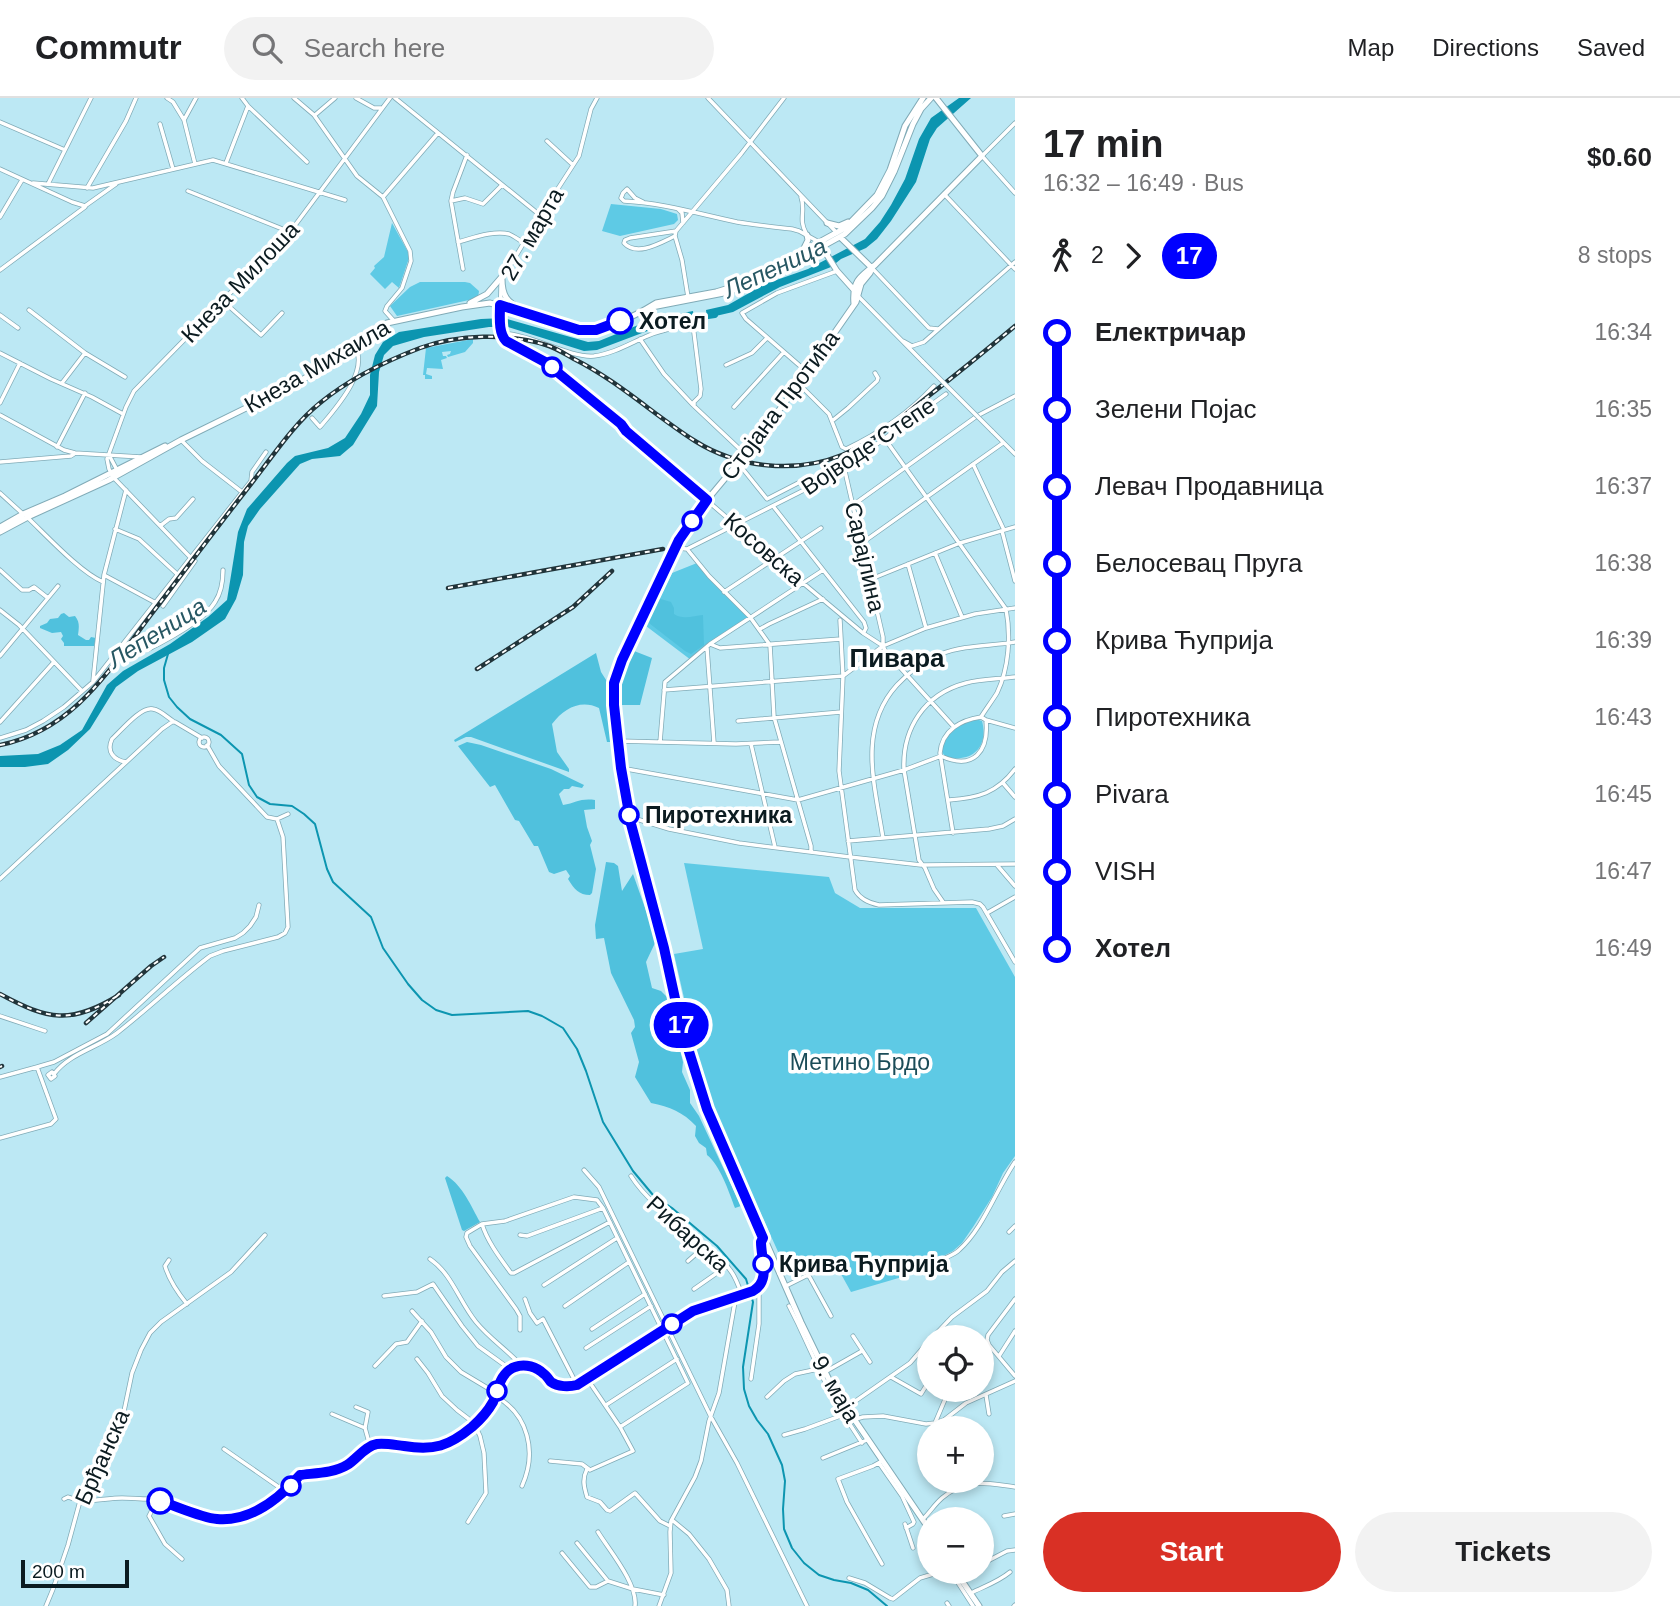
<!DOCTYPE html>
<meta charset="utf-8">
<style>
:root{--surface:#fff;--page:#f2f2f2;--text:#202124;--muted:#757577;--line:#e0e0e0;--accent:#d93025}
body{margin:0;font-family:Helvetica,sans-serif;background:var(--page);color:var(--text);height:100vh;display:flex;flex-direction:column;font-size:26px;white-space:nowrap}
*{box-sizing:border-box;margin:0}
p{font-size:23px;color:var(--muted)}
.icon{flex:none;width:38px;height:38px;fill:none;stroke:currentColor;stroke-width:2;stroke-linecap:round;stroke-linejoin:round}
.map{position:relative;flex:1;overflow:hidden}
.sheet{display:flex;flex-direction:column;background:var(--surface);width:665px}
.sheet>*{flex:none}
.badge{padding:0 14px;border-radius:23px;font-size:24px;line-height:46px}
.buttons{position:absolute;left:917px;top:1227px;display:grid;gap:14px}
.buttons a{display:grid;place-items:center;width:77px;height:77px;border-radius:50%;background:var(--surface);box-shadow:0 4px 10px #0003;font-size:35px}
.scale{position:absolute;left:21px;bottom:18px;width:108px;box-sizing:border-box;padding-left:7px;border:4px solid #0b1b20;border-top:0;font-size:19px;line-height:24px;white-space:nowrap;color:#0b1b20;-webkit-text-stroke:5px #fff;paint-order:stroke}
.map>.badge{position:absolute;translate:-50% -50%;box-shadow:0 0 0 4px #fff}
.legs{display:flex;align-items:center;gap:10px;height:77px;padding:0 28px;font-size:23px}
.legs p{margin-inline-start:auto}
.overview{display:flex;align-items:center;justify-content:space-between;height:119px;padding:0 28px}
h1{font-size:38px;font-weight:700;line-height:52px}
.action{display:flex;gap:14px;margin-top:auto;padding:14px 28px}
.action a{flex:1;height:80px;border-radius:42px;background:var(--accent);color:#fff;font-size:28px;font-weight:700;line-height:80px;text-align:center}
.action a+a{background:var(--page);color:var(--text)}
ul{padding:0 28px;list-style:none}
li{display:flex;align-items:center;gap:24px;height:77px;font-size:26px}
li i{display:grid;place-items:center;width:10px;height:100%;margin:0 9px;background:currentColor}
li i::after{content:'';width:18px;height:18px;margin:-9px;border:5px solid;border-radius:50%;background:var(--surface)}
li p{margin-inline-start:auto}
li:first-child i{background:linear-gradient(#0000 50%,currentColor 0)}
li:last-child i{background:linear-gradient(currentColor 50%,#0000 0)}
header{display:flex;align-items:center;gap:42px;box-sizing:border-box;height:98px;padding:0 35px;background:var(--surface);border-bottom:2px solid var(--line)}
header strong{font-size:33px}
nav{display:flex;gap:38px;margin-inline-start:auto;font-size:24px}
.search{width:490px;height:63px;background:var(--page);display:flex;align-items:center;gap:18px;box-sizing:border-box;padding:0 24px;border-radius:38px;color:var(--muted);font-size:26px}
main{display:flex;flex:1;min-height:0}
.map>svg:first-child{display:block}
.green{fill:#5ecae5}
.forest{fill:#50c1dd}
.water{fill:#0c95b0}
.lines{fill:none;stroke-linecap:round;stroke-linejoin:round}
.stream{stroke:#0c95b0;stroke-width:2}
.river{stroke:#0c95b0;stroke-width:6}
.minor-casing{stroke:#81abb7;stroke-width:5}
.major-casing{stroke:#81abb7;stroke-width:7}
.minor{stroke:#fff;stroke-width:3.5}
.major{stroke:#fff;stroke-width:5}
.rail-casing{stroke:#21343a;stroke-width:4.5}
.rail{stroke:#fff;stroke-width:2;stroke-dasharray:5;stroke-linecap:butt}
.minor-bridge-casing{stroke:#81abb7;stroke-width:5;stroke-linecap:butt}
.minor-bridge{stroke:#fff;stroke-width:3.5}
.line-1-casing{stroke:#fff;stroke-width:16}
.line-1{stroke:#00f;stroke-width:10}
.stop-1-dot{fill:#fff;stroke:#00f;stroke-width:3.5}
.labels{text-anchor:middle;stroke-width:7;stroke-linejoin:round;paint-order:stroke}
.street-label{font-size:23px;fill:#0b1b20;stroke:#fff}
.stop-label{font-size:23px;font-weight:bold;fill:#0b1b20;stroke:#fff;text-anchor:start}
.park-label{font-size:23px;fill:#1b4c58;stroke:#fff}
.water-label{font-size:24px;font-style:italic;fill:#275763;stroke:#fff}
.quarter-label{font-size:26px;font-weight:bold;fill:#0b1b20;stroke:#fff}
</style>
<header>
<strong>Commutr</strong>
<div class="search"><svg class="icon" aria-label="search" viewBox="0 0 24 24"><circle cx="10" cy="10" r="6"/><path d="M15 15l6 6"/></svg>Search here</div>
<nav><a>Map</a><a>Directions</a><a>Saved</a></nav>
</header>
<main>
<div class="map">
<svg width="1015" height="1508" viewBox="0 0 1015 1508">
<rect width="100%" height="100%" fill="#bce8f4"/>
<path class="green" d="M611 106 661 111 677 116 678 122 674 126 620 138 602 133Z
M392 125 408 154 409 160 399 190 392 184 385 191 370 176 375 170 374 168 384 159Z
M420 184H465L470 185 479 193 478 200 397 218 390 208 410 189Z
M473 241V245L465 254 448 259 447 257 450 256 451 253 442 254 443 258H446L447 260 441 262 443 271 427 270 426 276 432 278V281H425V277H423L426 250Z
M697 465 749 520 709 547 691 562 646 528 672 475Z
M976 621 982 623C987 641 980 658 961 660 956 661 949 661 945 658 935 649 953 630 960 626 965 624 971 623 976 621Z
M684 765 829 779 835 795 860 810H976L1015 879V1058L1003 1075 992 1099 973 1129 962 1145 953 1153 902 1179 851 1194 836 1167 829 1158 784 1167 705 992 674 856 703 851Z"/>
<path class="forest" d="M657 500 671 504 674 510V516C682 522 694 518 703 517L704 547 691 556 685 553 645 522Z
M64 515 69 519 75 518C80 524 79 530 78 537L86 542H89L91 539 96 540 94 548H64V545L61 541 63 538 61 534 52 535 40 530V528L47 525 50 521 58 520 61 516Z
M629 551 652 560 640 607H618L617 581Z
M596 555 601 574 608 585 613 644H607L599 610C581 601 564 610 552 626L557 654 569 671V674L471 639H466L455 644 454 642Z
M467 644 481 647 551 671 584 687 582 690 572 688 569 691H564L559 696 563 707C576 705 580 700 595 702V711L584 712 587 729 592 743 590 747 596 771 592 795 590 797C579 797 574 791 568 781L570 778 566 772 554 776 549 774 538 748H534L519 723 515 722 495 687 490 689 458 648Z
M606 764 614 765 618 768 622 793 633 776 655 838V845L646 864 652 890 661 893 667 899 683 964 682 974 690 992V1005L699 1018 741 1108 735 1110C729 1094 720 1067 707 1057L706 1050 699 1045 695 1038 696 1028C683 1014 670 1009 651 1005L635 979 639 964 631 935 635 929 634 922 611 875 604 840 596 841 595 827Z
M447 1078C463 1088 471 1108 480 1124L464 1133 462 1132 445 1080Z"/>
<path class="water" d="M959 0H971L937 30 930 41 916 84 891 123 877 141 866 150 841 161 831 169 780 189 733 214 707 220 706 212 728 207 765 186 808 171 865 141 880 124 891 107 905 81 919 41 931 20Z
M693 213 694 222 658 229 597 252 584 253 508 229H489L424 239 393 248 384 257 379 274 377 308 353 347 340 358 312 361 300 366 260 411 248 428 244 444 243 477 236 501 225 521 192 544 138 573 116 589 90 631 68 652 48 666 25 669H0V658L38 656 60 647 82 632 107 587 123 573 170 546 208 519 227 502 238 434 247 411 287 365 295 358 328 350 345 340 361 316 370 297V277L375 257 383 244 399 234 481 221 504 220 588 244 599 243 653 221Z"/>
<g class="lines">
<path class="stream" d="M168 556 164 570V582L169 599 177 609 190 621 221 637 242 656 249 687 257 699 270 706 292 708 304 716 315 726 327 771 333 784 371 819 383 850 408 886 422 902 436 912 452 917 528 913 542 918 563 930 577 951 586 973 603 1024 633 1073 653 1097 672 1110 717 1148 746 1181 753 1204 743 1269 744 1291 749 1308 757 1322 768 1336 782 1367 785 1383 783 1411 784 1431 792 1450 804 1465 819 1477 834 1482 851 1485 868 1492 887 1508"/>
<path class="river" d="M687 221 715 217"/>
<g class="minor-casing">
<path id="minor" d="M167 0 173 4 184 22
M242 0 248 8 307 64
M294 0 314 17 357 78 383 99 410 153 411 163 402 190 387 208 385 213 394 223
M356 0 374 10H381
M395 0 541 118
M708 0 837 135
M315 17 335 0
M0 24 65 52
M1015 25 982 58 1015 95
M160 26 173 71
M547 43 573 67
M226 65 248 8
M195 66 184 22 196 0
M0 71 72 104 85 108 116 86
M33 85 93 90 213 62 345 102
M48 86 91 0
M87 90 126 23 136 0
M188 93 290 134
M944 96 1015 171
M383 99 438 35
M801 99C806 113 798 121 806 135
M451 103 465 100 483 106 502 87
M643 104 635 100 627 91 623 95 621 100 624 103C663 105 699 116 737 124 755 127 774 129 792 131L799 133 819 144
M678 111 682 115 683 125
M0 119 22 82
M675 138C660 145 637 159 624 145L625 142 630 140 676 133
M458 144C473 140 494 132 509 136 514 138 519 142 524 145
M872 170 929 230 938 231
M463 171 451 103 453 94 467 57
M0 172 85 109
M505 176 537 123 579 58 591 11 597 0
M501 187 500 232 503 239 506 243 542 262 567 282 803 485 863 535 883 548 886 554 954 629
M857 197 923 264
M688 199 682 162 675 138 676 133 741 56 784 0
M223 203 261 237 282 215
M29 212 85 255 125 279
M0 217 18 230
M510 236C535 239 571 260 594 258 612 256 629 246 645 239 660 232 677 229 693 227L701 291 700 298 694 304V308L745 356
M640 241 664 276 693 307
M903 243 912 248 924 244 1015 164
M0 255 51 281 92 299 123 316
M726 267 752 255 767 240
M807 274 746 221 742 215 777 195 837 173
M62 285 85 255
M799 286 829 316 842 349 846 351C878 336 910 314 934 288
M0 305 20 265
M734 309 784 254
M0 317 64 352 75 355 141 359
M312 320 320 329C335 311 371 272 354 247
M832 323 848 310 877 283 878 280 875 275
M992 333 1015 356
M885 341 1006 511C1011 538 1009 570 997 595 992 603 986 611 981 619
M181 342 202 363 242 394
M57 349 85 295
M109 357 117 372
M0 364 71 358 74 356
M738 365 767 401 802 383
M973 366 1004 432
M844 369 883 539V548
M0 395 23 416
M853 407 977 318 1015 298
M773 408 864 524 866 530 864 534
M28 420C47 438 80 474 103 484
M160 428 169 421 176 420 193 401
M115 431 139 441 177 476
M1002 433 1015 483
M862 445 1003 345
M677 450 687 451 824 382 859 359 946 296
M687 451 709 478 750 519 770 547 774 619 811 748V754
M935 455 962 519
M190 459 114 380 109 371 107 361 126 309 134 293 290 134 390 0
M908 466 926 530
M0 472 22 492H29L34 489 48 500
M104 477 156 505
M871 481 960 445 1015 429
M724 494 821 430
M163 508 195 463
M0 512 19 527 82 593
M840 522 843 578 839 673 855 792C860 801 869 805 879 807L972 804 980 806 983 809 1015 864
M760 531 769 526 823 501
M710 546 720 550 841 541
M707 550 714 645
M147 552C167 542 204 523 215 504 221 495 223 484 223 472
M0 558 58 488
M843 578 883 548 926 530 975 516 1015 510
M93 583 104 477 126 392
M664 592 843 578
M738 623 841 614
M0 624 54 564
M199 644a5 5 0 1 1 10 0a5 5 0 1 1-10 0Z
M0 640 26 632 43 623 64 609 93 584 251 383 252 374 266 354
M618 643 736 646 780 644
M660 644 665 584 710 546 823 472
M751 646 775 749
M207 647 219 668 267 719 277 721 288 716
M941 658C974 673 989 653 986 622
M126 664C114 662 106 654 112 641 121 633 141 608 153 611 160 612 167 619 173 623
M621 670 798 702 904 672 941 658
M1003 685 1015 699
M949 702C978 700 997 695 1015 671
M630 719 669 731 739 745 850 759 921 767 1015 766
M953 735 940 655C942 632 961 622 981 619L986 622 1015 630
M883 740C875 688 857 631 897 587 909 574 925 563 941 556 964 547 991 548 1015 544
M848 743 989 731 1003 728 1015 721
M997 767 1015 788
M0 781 162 631 172 624H175L202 640
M943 804 934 791 925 770 919 762 904 672C902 631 924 596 966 585 981 581 999 581 1015 579
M987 815 1015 799
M0 918 45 933
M52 974 55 978 51 981 48 977Z
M54 976C70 955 97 950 117 935 149 910 178 882 210 858L223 853 278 839 285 835 288 829 283 739 277 721
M0 979 37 969
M0 1040 51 1026 56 1021 37 969 54 964 107 936 200 850 235 840 243 835 250 828 256 819 259 807
M584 1072 599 1089 711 1319 737 1365 807 1508
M631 1078C645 1100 665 1115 686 1130 694 1136 699 1144 706 1150 714 1157 724 1162 730 1172 736 1179 738 1188 742 1196
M482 1126C487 1143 500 1160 511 1175H514L610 1124
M1009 1134 1015 1128
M520 1137 527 1138 603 1110
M430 1161C452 1176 459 1203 476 1224 489 1240 507 1252 521 1267
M169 1162 165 1168C169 1182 178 1195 187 1206
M688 1163 704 1149
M940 1163C946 1159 954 1157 959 1152 983 1131 997 1090 1015 1064
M544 1187 617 1140
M786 1188 806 1178H809L831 1218
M694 1191 727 1168
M384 1198 417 1194 433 1186 462 1228 478 1248 510 1271
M525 1201 530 1215 537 1225 543 1221 577 1287
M565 1208 629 1164
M789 1208 798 1226
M412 1213 431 1234 446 1259 461 1274 496 1295
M799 1223 798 1226 831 1297
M592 1231 645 1196
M520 1232V1218L516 1211 470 1148 466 1139 467 1135 482 1126 505 1123 574 1099 597 1102 603 1110 688 1285 620 1329
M853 1238 870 1264
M933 1239 952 1219 987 1193 1002 1174 1015 1163
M989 1247 987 1242 988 1237 1015 1201
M989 1247 1015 1278
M586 1250 651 1208
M982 1254 989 1247
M999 1258 1015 1233
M417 1261 428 1275 442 1298 457 1312 474 1325 480 1338 484 1355 486 1395 468 1424
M375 1268 396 1246 407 1244 422 1223
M825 1274 862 1253
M891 1279 921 1296 929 1283
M751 1281 759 1226V1190
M833 1290 831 1297 862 1345
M986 1297 989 1316
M495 1298C529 1316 537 1355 522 1388
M767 1299 784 1283 795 1276 818 1271
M606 1307 677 1261
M356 1309 368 1314 365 1330 370 1348
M847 1309 910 1265 929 1243
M332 1316 365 1330
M856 1321 863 1319 883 1318 926 1326 935 1325 944 1322 966 1305 1015 1283
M935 1325 949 1292
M784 1337 805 1331 843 1317
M224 1351 286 1394
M823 1360 867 1342
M550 1363 582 1366 590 1372 633 1353 620 1329 588 1282
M879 1365 902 1398 914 1424 913 1426 906 1430
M587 1371C582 1381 584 1389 587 1399L600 1404 607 1412 610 1413 635 1395 660 1423 670 1428
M64 1401 68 1399C85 1406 104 1400 122 1400 131 1400 140 1401 149 1401 167 1402 184 1411 201 1417 241 1430 275 1406 300 1377 315 1375 334 1375 347 1367 357 1361 365 1348 377 1346 386 1345 395 1347 404 1348 434 1353 449 1348 472 1329 480 1322 488 1313 493 1304 499 1292 500 1274 515 1269 525 1265 537 1269 544 1276 545 1276 551 1284 552 1284 558 1289 569 1289 577 1287L693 1213 759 1189C769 1172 757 1157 763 1140
M157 1402 149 1418 165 1446 182 1461
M1004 1418 1015 1416
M923 1421C930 1414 935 1406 942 1400 967 1379 985 1385 1015 1389
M672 1422 689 1436 709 1461 727 1492 729 1508
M905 1426 913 1450
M598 1434C609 1452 638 1486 635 1508
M577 1445 608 1483 633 1491 664 1497
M562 1455 590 1489H596L608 1483
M882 1466 847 1404 838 1381 873 1368 882 1363
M982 1466 1007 1453 1015 1452
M951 1474 973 1508
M959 1478 968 1474
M849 1480 865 1485 890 1500 893 1501 920 1480 940 1474
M971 1495C985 1488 998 1484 1010 1474
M947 1505 949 1508
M46 1508 53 1491 68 1447 80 1403 123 1318 132 1275 141 1252 150 1235 161 1224 231 1174 265 1137
M659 1508 671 1475 670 1434 671 1423 695 1379 701 1363 709 1323 719 1295 736 1198
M1014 1508 1015 1507"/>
</g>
<g class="major-casing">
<path id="major" d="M827 125 839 128 848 124
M840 139 872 170
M822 149 837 173 854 192
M804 150 808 142 807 137
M872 170 870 175 861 186 856 204 799 286 748 353 707 402 680 440 618 572 614 585V612L621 670 631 726 664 850 681 928 705 1005 801 1224 833 1290 929 1431
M502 181C502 197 507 205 521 210
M470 205 487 196 506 174
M854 206C852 184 859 179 875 167L982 58 936 0
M652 209 729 194 805 158 845 136 872 110 882 98 894 74 913 26 921 11 931 0
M0 429 23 416 65 398 165 348
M0 434 30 418 109 382 181 342 297 285 336 261 372 232 387 225 462 209 490 205 570 230C599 237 632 220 656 205L716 194 729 190 792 159 845 130 877 97 890 72 905 28 923 0
M956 1474 979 1508"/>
</g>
<use href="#minor" class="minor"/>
<use href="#major" class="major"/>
<g class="rail-casing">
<path id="rail" d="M448 490 663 451
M477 571 573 509 612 473
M0 647C73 632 108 574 150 518 184 473 219 427 254 382 275 355 294 326 320 305 349 281 386 263 420 250 459 236 507 235 546 247 556 250 565 256 574 261 618 283 654 317 695 343 738 370 795 376 842 357 872 345 896 324 921 304 953 279 984 254 1015 228
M0 896C48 922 71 927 119 897
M86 925 151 868 164 859
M0 969 2 968"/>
</g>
<use href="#rail" class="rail"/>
<g class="minor-bridge-casing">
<path id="minor-bridge" d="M923 264 992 333"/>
</g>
<use href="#minor-bridge" class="minor-bridge"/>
</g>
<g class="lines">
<g class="line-1-casing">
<path id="line-1" d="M160 1403C176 1408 202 1420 217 1421 251 1424 279 1401 300 1377 315 1375 334 1375 347 1367 357 1361 365 1348 377 1346 386 1345 395 1347 404 1348 434 1353 449 1348 472 1329 480 1322 488 1313 493 1304 498 1292 500 1274 515 1269 525 1265 537 1269 544 1276 546 1277 550 1283 551 1284 558 1289 569 1289 577 1287L693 1213 753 1193C771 1183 761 1161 761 1144L763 1140 707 1011 681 928 664 850 631 726 621 670 614 607V585L622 562 679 442 707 402 626 333 621 326 545 264 506 243C498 234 500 219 500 207L579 232H596L620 223"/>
</g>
<use href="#line-1" class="line-1"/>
</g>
<g class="stop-1-dot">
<circle cx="620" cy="223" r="12"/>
<circle cx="552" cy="269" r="9"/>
<circle cx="692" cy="423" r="9"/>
<circle cx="629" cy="717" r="9"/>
<circle cx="763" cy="1166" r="9"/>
<circle cx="672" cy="1226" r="9"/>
<circle cx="497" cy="1293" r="9"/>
<circle cx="291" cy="1388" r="9"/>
<circle cx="160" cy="1403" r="12"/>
</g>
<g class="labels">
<g class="street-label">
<text transform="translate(532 136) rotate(-60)" y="8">27. марта</text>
<text transform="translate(240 184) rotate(-46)" y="8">Кнеза Милоша</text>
<text transform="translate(317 268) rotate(-30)" y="8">Кнеза Михаила</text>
<text transform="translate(780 307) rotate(-53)" y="8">Стојана Протића</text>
<text transform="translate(868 348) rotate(-34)" y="8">Војводе Степе</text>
<text transform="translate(764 451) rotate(41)" y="8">Косовска</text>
<text transform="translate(865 459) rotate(77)" y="8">Сарајлина</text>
<text transform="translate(688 1136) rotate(42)" y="8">Рибарска</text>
<text transform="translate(836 1291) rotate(60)" y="8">9. маја</text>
<text transform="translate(102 1359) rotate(-66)" y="8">Брђанска</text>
</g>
<g class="stop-label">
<text x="639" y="231">Хотел</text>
<text x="645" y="725">Пиротехника</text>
<text x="779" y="1174">Крива Ћуприја</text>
</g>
<g class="park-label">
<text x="860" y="972">Метино Брдо</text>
</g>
<g class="water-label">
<text transform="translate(775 170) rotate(-25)" y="8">Лепеница</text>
<text transform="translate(157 535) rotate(-32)" y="8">Лепеница</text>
</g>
<g class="quarter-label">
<text x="897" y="569">Пивара</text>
</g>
</g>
</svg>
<div class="buttons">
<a><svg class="icon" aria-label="locate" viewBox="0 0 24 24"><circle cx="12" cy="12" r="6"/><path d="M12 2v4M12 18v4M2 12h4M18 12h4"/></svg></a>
<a>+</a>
<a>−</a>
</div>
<div class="scale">200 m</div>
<b class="badge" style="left:681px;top:927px;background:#00f;color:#fff">17</b>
</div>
<section class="sheet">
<div class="overview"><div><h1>17 min</h1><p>16:32 – 16:49 · Bus</p></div><b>$0.60</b></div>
<div class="legs"><svg class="icon" aria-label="walk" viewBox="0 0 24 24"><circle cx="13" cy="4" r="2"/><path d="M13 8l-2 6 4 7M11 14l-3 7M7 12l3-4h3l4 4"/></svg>2<svg class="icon" aria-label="forward" viewBox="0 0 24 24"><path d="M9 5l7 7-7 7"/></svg><b class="badge" style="background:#00f;color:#fff">17</b><p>8 stops</p></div>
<ul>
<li><i style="color:#00f"></i><b>Електричар</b><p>16:34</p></li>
<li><i style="color:#00f"></i><span>Зелени Појас</span><p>16:35</p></li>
<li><i style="color:#00f"></i><span>Левач Продавница</span><p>16:37</p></li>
<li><i style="color:#00f"></i><span>Белосевац Пруга</span><p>16:38</p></li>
<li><i style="color:#00f"></i><span>Крива Ћуприја</span><p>16:39</p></li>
<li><i style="color:#00f"></i><span>Пиротехника</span><p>16:43</p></li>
<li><i style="color:#00f"></i><span>Pivara</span><p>16:45</p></li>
<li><i style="color:#00f"></i><span>VISH</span><p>16:47</p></li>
<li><i style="color:#00f"></i><b>Хотел</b><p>16:49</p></li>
</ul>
<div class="action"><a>Start</a><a>Tickets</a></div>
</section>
</main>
